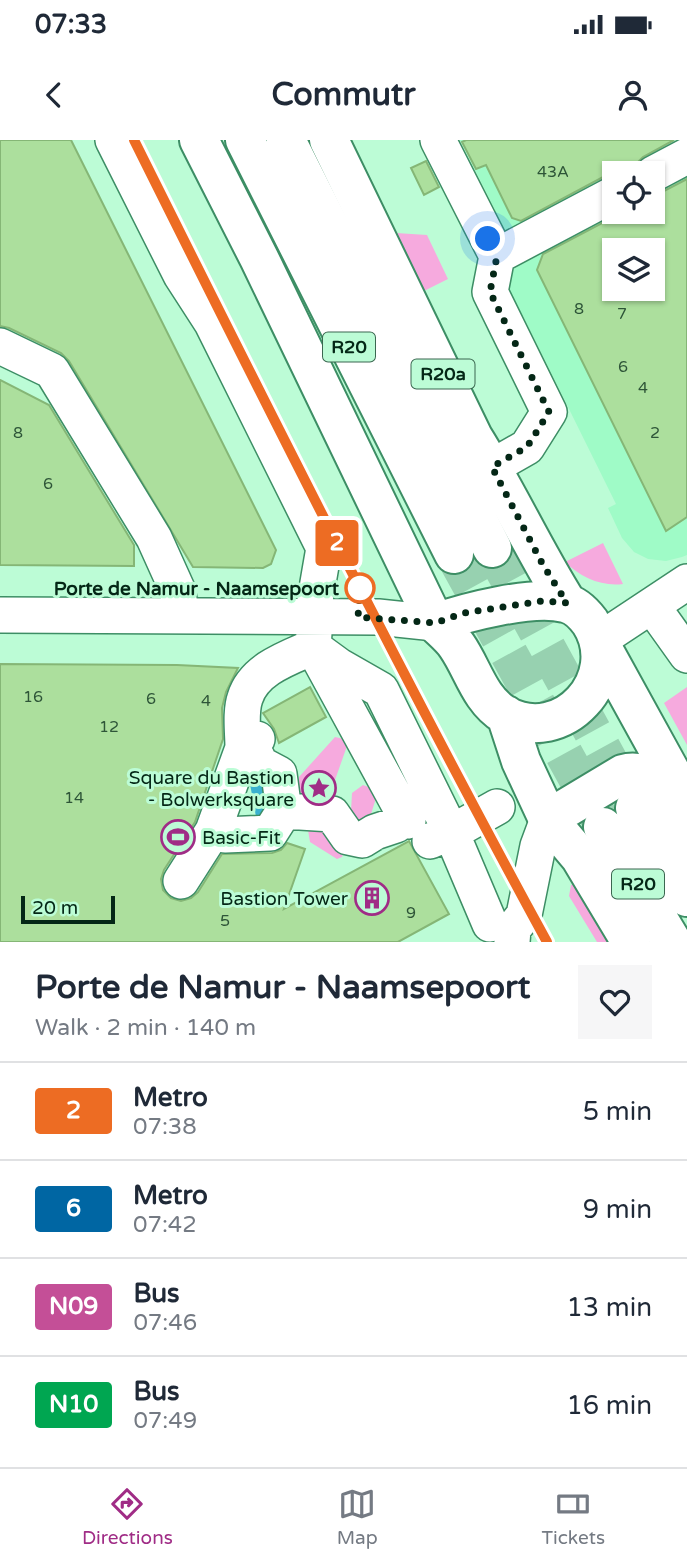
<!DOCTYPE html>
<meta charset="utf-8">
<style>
:root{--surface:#fff;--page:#f6f6f7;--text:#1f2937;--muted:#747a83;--line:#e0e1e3;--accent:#a02c86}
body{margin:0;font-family:"Varela Round",sans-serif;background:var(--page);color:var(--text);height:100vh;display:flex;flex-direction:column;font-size:26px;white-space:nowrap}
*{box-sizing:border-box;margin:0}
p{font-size:23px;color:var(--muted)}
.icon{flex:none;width:38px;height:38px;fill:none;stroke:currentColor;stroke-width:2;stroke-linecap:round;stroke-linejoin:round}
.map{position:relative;height:802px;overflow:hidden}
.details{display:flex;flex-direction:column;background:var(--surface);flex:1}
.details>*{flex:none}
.badge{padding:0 14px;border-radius:5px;font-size:24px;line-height:46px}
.tools{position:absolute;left:602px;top:21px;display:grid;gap:14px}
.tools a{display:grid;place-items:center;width:63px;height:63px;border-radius:0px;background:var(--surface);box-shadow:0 2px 5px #0004;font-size:35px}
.scale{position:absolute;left:21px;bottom:18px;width:94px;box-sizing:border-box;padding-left:7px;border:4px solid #042716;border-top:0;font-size:19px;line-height:24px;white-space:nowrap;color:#042716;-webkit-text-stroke:5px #bcfcd6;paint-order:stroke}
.you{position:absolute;width:35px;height:35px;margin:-18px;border:5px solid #fff;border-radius:50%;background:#1a73e8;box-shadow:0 0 0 10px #1a73e833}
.map>.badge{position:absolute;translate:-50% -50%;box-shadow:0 0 0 4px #fff}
.round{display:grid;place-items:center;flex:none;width:74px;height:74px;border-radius:0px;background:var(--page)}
.headline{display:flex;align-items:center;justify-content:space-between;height:119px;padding:0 35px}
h1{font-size:33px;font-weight:700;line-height:52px}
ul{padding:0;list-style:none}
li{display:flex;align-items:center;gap:21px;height:98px;padding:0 35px;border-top:2px solid var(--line)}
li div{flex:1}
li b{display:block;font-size:26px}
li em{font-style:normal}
li .badge{min-width:77px;font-weight:700;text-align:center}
.status{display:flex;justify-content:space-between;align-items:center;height:49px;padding:0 35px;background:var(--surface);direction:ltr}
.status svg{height:19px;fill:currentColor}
header{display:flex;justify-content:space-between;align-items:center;height:91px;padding:0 35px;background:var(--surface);font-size:32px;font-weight:700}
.tab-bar{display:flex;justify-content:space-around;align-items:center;height:98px;border-top:2px solid var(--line);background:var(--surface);font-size:19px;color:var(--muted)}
.tab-bar a{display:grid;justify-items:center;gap:4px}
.tab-bar .selected{color:var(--accent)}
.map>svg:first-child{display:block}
.built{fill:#9ffbc7;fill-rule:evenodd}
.green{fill:#f6aade}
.water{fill:#3ab1cf}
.building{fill:#acdf9d;stroke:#85b676;stroke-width:2;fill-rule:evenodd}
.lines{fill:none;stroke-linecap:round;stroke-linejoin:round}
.highway-tunnel{stroke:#97d1b0;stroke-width:38;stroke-dasharray:38 19;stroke-linecap:butt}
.street-casing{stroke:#3d8e65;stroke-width:38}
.primary-casing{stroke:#3d8e65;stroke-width:42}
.highway-casing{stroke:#3d8e65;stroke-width:42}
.street{stroke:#fff;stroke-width:35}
.primary{stroke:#fff;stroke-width:38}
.highway{stroke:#fff;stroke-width:38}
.line-casing{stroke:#fff;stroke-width:16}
.line{stroke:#ed6c23;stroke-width:10}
.walk{stroke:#042716;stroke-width:7;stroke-dasharray:0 12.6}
.stop-dot{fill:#fff;stroke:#ed6c23;stroke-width:3.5}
.labels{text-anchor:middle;stroke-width:6;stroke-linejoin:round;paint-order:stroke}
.number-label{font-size:16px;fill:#2e5538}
.shield{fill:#bcfcd6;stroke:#3b6750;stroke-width:2}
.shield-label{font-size:18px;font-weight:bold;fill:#042716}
.stop-label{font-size:19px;font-weight:bold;fill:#042716;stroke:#bcfcd6;text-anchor:end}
.poi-label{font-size:19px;fill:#042716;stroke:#bcfcd6;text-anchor:end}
</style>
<div class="status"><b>07:33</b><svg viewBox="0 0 49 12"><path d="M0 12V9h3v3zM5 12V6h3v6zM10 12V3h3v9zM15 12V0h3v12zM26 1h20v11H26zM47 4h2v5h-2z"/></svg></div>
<header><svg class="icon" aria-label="back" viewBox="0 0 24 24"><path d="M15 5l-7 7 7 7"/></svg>Commutr<svg class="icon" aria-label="person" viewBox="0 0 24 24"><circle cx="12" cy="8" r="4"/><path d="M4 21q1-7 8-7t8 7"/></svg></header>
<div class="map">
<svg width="687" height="802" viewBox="0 0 687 802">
<rect width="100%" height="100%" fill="#bcfcd6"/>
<path class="built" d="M460 0H580L614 72H653V50L687 23V415L682 417 666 421 648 419 634 412 622 398 608 368 616 364 523 176 514 179 506 154 510 135 521 120 506 97 491 84 495 70ZM614 110H653V149H614Z"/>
<path class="green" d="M396 93 427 95 448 139 424 151Z
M603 403 623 444C602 447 580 437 565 422Z
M687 547V605L664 563Z
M335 597 344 599 347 606 329 657 302 658 298 648 299 637Z
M363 645 371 648 376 658 367 687 350 689 352 653Z
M317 682 345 709 342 717 337 719 310 702 308 690Z
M575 744 612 802H597L569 756 571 745Z"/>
<path class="water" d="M262 636 268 682H257L250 644 255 638Z"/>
<path class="building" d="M0 0H71L276 410 271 424 263 428 193 427 69 221 61 213 9 188 0 186Z
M466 0H674L643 17 636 24 633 33H614L605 36 521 81 512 78 486 25 476 29 462 2Z
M426 21 439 47 424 55 411 28Z
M687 39V377L666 391 537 130 543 114 623 72H653V54L662 52ZM614 110H653V149H614Z
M0 240 49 265 134 405V426L0 425Z
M0 524 177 525 238 528 226 552 222 568 223 599 195 682 164 730 161 739 163 750 171 758 181 761 191 758 198 752 222 714 272 713 281 710 287 703 305 709 284 769 409 701 449 774 398 802H0Z
M310 547 326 577 279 603 274 589 263 573Z"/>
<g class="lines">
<path class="highway-tunnel" d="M492 408 634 667
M454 414 603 685"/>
<g class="street-casing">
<path id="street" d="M113 0 181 135 212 183 324 408 315 460
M438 0 497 116 490 152 549 272 527 307 492 327
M653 34 687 16
M497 116 614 54
M0 206 52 231 154 398 177 449 182 476
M652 466 687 515
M0 475 378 477 435 483
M314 493 313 507 339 526 381 550 451 692 490 784
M598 501 687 442
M257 617 243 608C243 593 240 572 245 558 254 529 288 518 313 507L408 681
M262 625 279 634 284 671
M213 691 243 608 257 599
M225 695 270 693 284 671 332 674 348 697 362 700 375 692 396 685
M430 701 456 690 497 667
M181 741 213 691 219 693
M512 802 513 789 524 775 538 706 548 679"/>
</g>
<g class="primary-casing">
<path id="primary" d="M199 0 259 118 435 483C442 490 451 497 457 506 473 529 479 559 505 575 562 607 626 538 590 482 584 474 575 465 565 463 532 455 467 472 435 483
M329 0 473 297C507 351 533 409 567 463
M599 502 685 658
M506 575 521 621 548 679 580 717 631 802
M548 679 623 634C630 632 637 631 644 636 661 647 676 682 687 700"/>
</g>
<g class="highway-casing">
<path id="highway" d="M245 0 454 414
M286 0 492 408
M635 668 687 757
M603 687 672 802"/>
</g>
<use href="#street" class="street"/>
<use href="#primary" class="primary"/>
<use href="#highway" class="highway"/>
</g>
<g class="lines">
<g class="line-casing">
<path id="line" d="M134 0C268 269 403 538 547 802"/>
</g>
<use href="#line" class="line"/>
<path class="walk" d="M360 448 358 477 435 483 464 473 542 461 567 463 543 425 492 327 527 307 549 272 490 152 497 116 488 99"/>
</g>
<defs>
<g id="sight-ring" transform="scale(1.75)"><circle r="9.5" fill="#bcfcd6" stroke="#a02c86" stroke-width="1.5"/><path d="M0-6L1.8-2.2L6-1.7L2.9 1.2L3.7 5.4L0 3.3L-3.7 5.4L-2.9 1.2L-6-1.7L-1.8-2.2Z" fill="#a02c86"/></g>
<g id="stadium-ring" transform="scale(1.75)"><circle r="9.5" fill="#bcfcd6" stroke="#a02c86" stroke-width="1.5"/><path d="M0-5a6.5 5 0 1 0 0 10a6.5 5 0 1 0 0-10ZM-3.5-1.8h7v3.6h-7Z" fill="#a02c86"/></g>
<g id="building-ring" transform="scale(1.75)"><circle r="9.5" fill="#bcfcd6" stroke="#a02c86" stroke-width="1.5"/><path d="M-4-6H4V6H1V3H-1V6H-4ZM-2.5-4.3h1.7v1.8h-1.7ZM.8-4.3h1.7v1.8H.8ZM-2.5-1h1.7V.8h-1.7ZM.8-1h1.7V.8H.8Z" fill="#a02c86"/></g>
</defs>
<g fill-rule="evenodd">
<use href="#sight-ring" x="319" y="648"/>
<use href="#stadium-ring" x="178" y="697"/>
<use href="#building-ring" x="372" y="758"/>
</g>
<circle class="stop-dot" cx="360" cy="448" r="14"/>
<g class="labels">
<g class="number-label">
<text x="553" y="37">43A</text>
<text x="579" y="174">8</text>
<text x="622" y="179">7</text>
<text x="623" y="232">6</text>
<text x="643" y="253">4</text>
<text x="18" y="298">8</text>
<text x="655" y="298">2</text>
<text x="48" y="349">6</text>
<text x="33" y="562">16</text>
<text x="151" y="564">6</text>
<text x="206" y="566">4</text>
<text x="109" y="592">12</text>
<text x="74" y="663">14</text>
<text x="411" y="778">9</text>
<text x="225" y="786">5</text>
</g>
<g class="shield">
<rect x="323" y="192.5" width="52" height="29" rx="5"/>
<rect x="411.5" y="219.5" width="63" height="29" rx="5"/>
<rect x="612" y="729.5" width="52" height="29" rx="5"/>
</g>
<g class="shield-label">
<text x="349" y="213">R20</text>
<text x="443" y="240">R20a</text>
<text x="638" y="750">R20</text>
</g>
<g class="stop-label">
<text x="339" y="455">Porte de Namur - Naamsepoort</text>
</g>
<g class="poi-label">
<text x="294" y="644">Square du Bastion<tspan x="294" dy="22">- Bolwerksquare</tspan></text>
<text x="202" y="704" text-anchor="start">Basic-Fit</text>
<text x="348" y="765">Bastion Tower</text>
</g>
</g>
</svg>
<div class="tools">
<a><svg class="icon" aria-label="locate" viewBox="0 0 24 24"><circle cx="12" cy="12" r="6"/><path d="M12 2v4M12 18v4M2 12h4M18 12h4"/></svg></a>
<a><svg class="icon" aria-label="layers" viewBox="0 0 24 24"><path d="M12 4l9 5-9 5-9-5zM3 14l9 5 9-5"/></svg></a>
</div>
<div class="scale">20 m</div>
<div class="you" style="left:488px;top:99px"></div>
<b class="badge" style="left:337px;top:403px;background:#ed6c23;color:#fff">2</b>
</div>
<section class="details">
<div class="headline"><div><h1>Porte de Namur - Naamsepoort</h1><p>Walk · 2 min · 140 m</p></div><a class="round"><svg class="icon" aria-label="heart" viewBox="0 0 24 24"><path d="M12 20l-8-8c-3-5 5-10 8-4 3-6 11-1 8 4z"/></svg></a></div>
<ul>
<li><span class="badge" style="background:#ed6c23;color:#fff">2</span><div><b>Metro</b><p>07:38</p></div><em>5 min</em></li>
<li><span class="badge" style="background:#0066a3;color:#fff">6</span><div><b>Metro</b><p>07:42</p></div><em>9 min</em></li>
<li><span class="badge" style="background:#c44f97;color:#fff">N09</span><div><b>Bus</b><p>07:46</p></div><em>13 min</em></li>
<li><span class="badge" style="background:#00a651;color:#fff">N10</span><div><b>Bus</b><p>07:49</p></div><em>16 min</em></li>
</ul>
</section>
<nav class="tab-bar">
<a class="selected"><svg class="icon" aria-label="directions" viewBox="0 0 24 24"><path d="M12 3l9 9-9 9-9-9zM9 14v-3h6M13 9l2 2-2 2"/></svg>Directions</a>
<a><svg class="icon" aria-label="map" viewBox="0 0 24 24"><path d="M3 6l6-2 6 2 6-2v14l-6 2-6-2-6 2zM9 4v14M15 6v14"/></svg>Map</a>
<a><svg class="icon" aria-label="tickets" viewBox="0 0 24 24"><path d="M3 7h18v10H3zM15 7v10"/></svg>Tickets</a>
</nav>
